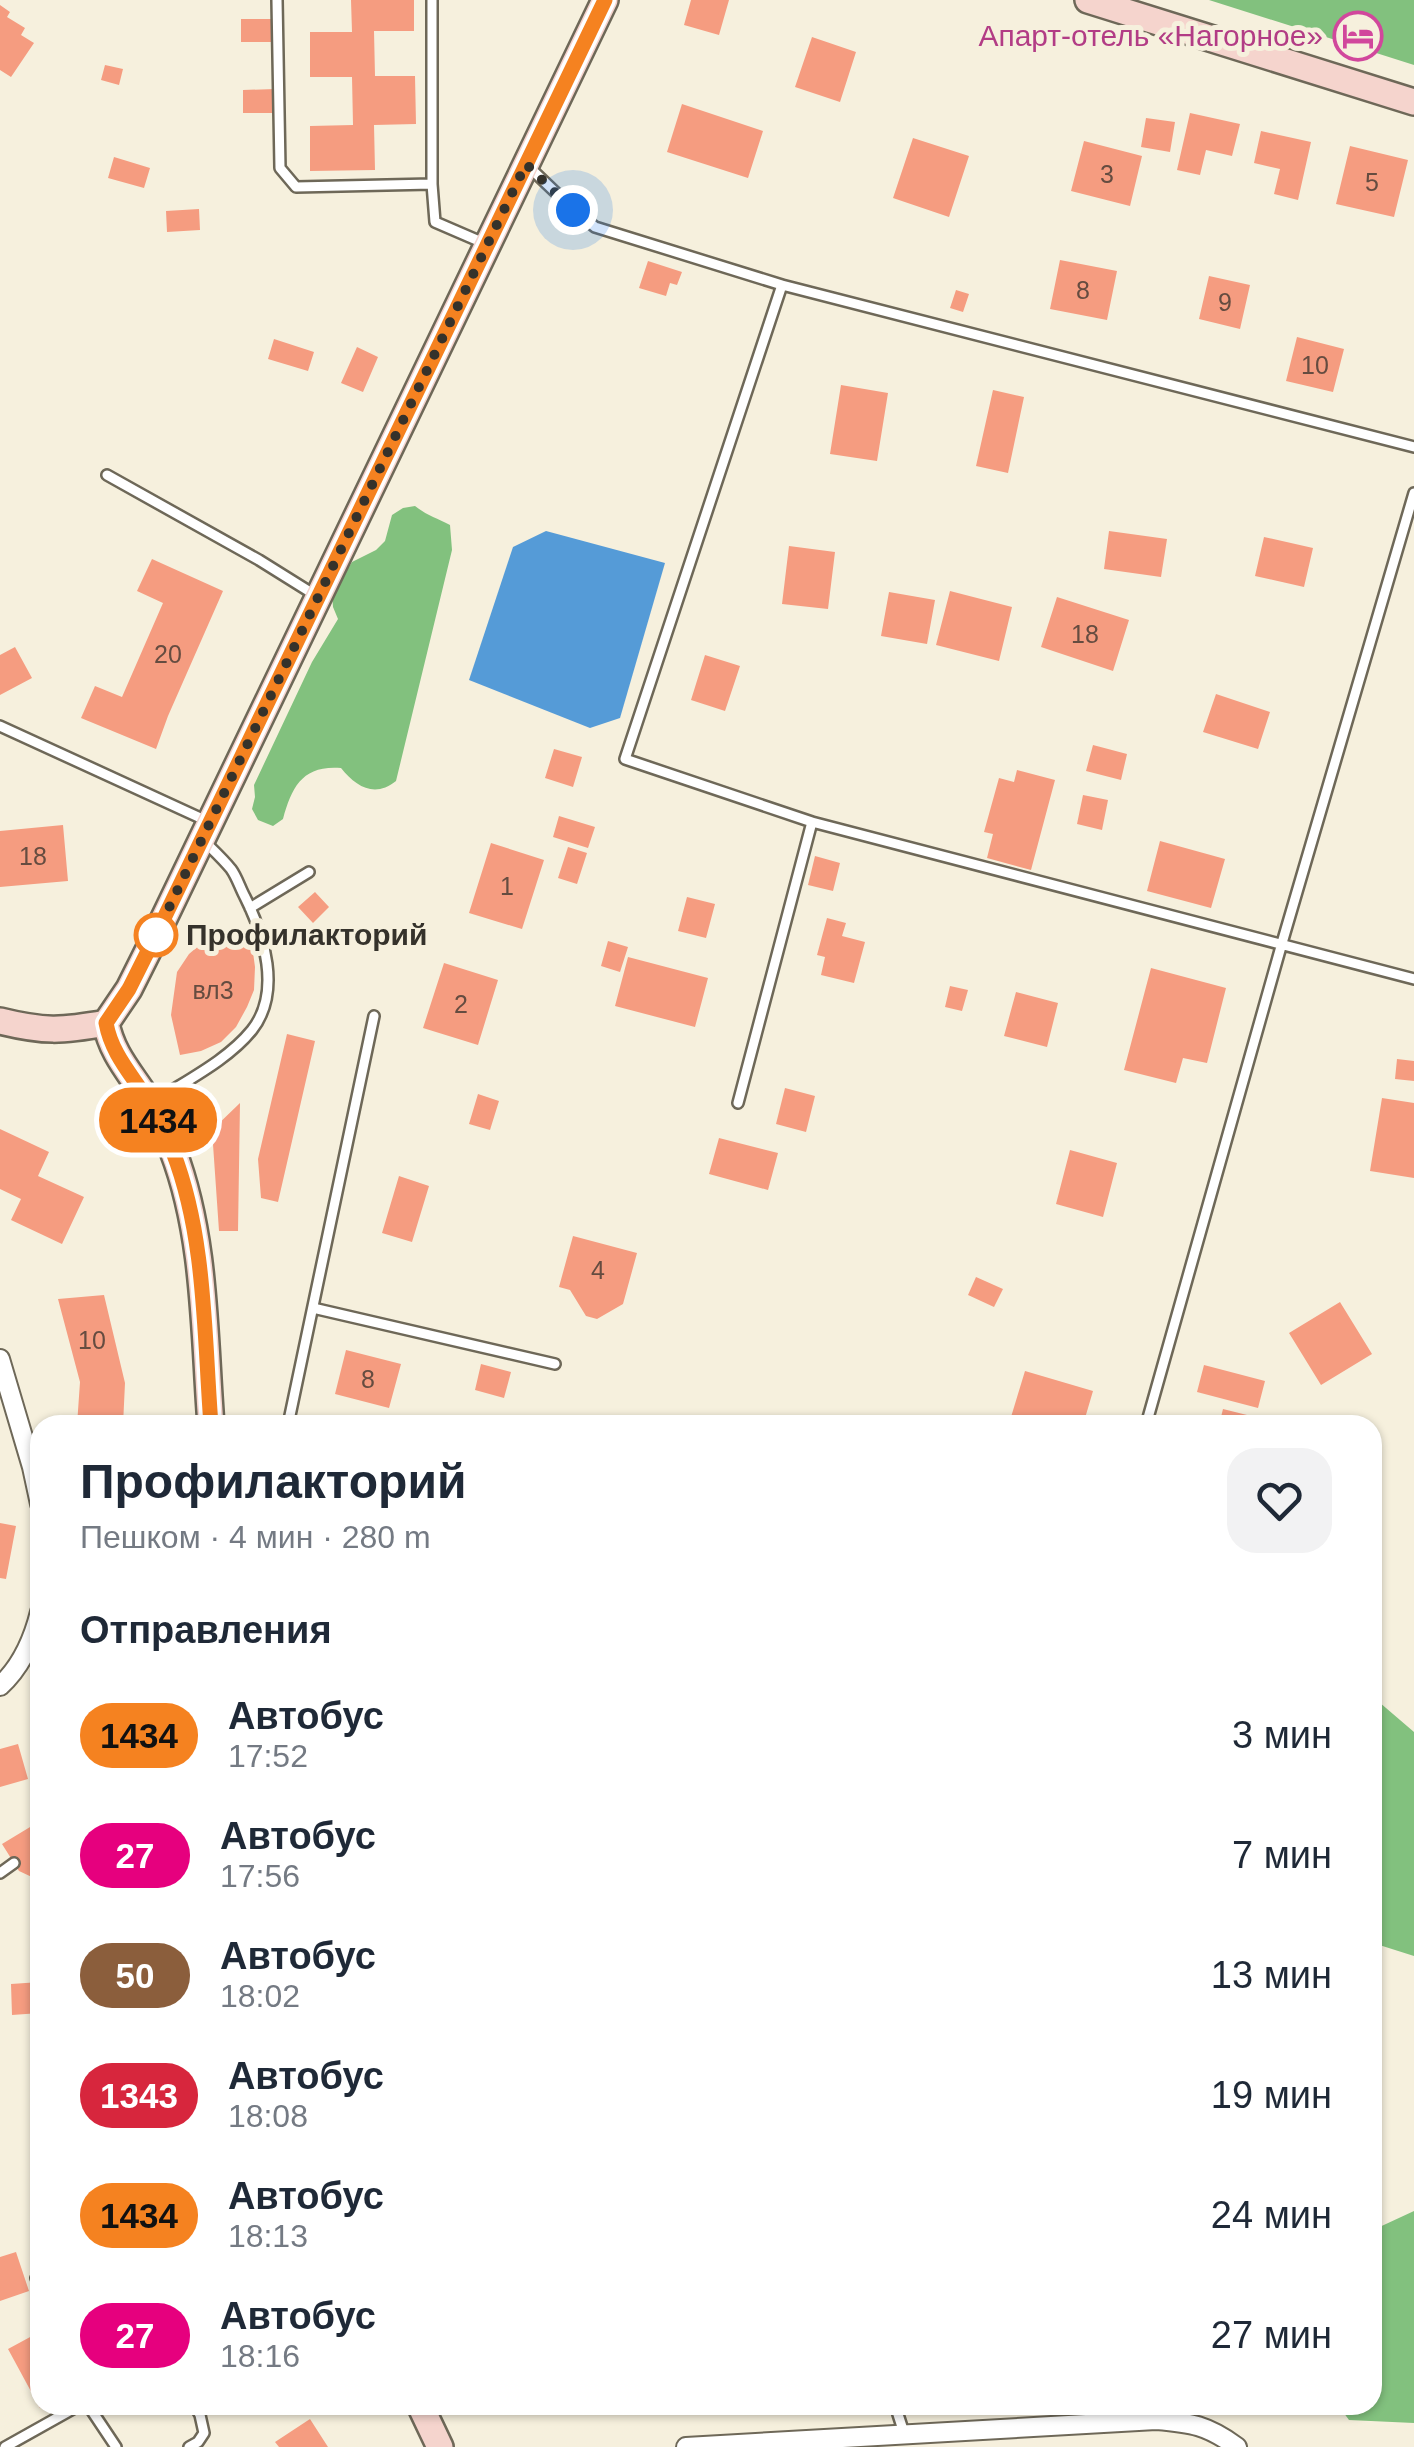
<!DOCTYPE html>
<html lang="ru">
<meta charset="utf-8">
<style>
:root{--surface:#fff;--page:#f2f2f3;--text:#1f2937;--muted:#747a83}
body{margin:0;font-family:Helvetica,sans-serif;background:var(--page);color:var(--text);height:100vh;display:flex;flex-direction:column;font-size:38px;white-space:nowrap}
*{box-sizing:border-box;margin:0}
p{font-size:32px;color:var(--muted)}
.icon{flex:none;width:55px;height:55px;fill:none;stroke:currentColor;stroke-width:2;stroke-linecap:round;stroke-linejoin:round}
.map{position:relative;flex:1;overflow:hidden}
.drawer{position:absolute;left:30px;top:1415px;width:1352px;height:1000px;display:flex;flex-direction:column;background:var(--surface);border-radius:30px;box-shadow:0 2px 8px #0004}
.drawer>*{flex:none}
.badge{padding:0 20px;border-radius:32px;font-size:35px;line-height:65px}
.you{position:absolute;width:50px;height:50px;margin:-25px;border:8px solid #fff;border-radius:50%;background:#1a73e8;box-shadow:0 0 0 15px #1a73e833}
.map>.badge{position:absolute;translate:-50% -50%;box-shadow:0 0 0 5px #fff}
h2{padding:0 50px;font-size:38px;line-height:90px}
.round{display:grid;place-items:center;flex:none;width:105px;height:105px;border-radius:30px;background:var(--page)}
.headline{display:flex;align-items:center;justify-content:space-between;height:170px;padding:0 50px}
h1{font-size:48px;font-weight:700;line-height:75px}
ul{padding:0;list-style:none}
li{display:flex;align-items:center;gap:30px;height:120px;padding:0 50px}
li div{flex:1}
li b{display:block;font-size:38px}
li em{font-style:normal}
li .badge{min-width:110px;font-weight:700;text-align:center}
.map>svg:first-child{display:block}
.forest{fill:#82c17e}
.water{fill:#559bd7}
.building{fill:#f59c80}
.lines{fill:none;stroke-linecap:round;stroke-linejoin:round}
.lane-casing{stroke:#6e6858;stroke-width:14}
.street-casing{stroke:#6e6858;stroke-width:22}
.secondary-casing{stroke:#6e6858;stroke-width:30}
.lane{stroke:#fff;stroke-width:9}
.street{stroke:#fff;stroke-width:18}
.secondary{stroke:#f5d4cd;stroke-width:25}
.line-casing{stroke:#fff;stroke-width:22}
.line{stroke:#f58220;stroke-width:15}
.walk{stroke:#35322b;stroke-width:10;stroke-dasharray:0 18}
.stop-dot{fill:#fff;stroke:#f58220;stroke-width:5}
.labels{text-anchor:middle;stroke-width:10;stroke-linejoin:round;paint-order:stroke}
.number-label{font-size:25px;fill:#654c40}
.hotel-label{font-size:30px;fill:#b23c85;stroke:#f6f0dd;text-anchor:end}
.stop-label{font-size:30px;font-weight:bold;fill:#35322b;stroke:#f6f0dd;text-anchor:start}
</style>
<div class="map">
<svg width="1414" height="2447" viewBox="0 0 1414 2447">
<rect width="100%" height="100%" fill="#f6f0dd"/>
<path class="forest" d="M1209 0H1414V65Z
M415 506C426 515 437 518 450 525L452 550 396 781C375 798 356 787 341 768 303 765 292 786 283 819L273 826 258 820 252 809 255 797 254 785 312 662 338 619 333 607 332 594 352 562 376 550 385 541 392 515 403 508Z
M1372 1696 1414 1732V1956L1373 1943Z
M1414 2211V2423L1349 2420 1338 2405H1372L1373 2230Z"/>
<path class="water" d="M546 531 665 563 620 718 590 728 469 680 513 547Z"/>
<path class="building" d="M351 0H414V31H374L375 76H415L416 124 374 125 375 170 310 171V126L353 125 352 77H310V32H352Z
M691 0H729L719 35 684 25Z
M0 5 10 12 7 17 25 28 21 35 34 43 11 77 0 70Z
M241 19H274V42H241Z
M812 37 856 52 840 102 795 87Z
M105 65 123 69 119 85 101 80Z
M275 89V113H243V90Z
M682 104 763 131 748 178 667 152Z
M1190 113 1240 124 1232 156 1206 150 1200 175 1177 170Z
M1146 118 1175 122 1170 152 1141 147Z
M1261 131 1311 142 1298 200 1274 194 1280 169 1254 163Z
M913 138 969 156 949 217 893 198Z
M1084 141 1142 156 1130 206 1071 191Z
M1350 146 1408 160 1394 217 1336 204Z
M114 157 150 168 144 188 108 178Z
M199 209 200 230 167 232 166 211Z
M1060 260 1117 271 1107 320 1050 309Z
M648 261 682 272 677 285 670 283 666 296 639 288Z
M1209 276 1250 285 1240 329 1199 319Z
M956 290 969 294 963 312 950 308Z
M1297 337 1344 349 1333 392 1286 381Z
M274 339 314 352 308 371 268 359Z
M357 347 378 357 363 392 341 383Z
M841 385 888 393 877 461 830 454Z
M993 390 1024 397 1008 473 976 466Z
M1109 531 1167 539 1161 577 1104 569Z
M1264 537 1313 548 1304 587 1255 576Z
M789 546 835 552 828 609 782 604Z
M152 559 223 591 168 716 156 749 81 718 95 686 122 697 163 603 137 591Z
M950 591 1012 607 999 661 936 645Z
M889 592 935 600 927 644 881 636Z
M1057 597 1129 620 1113 671 1041 647Z
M15 647 32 678 0 695V655Z
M705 655 740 666 725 711 691 700Z
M1216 694 1270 712 1258 749 1203 732Z
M1093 745 1127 754 1121 780 1086 771Z
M554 749 582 757 573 787 545 778Z
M1017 770 1055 780 1031 870 987 858 993 834 984 832 999 778 1014 782Z
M1083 795 1108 800 1102 830 1077 824Z
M559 816 595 827 588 848 553 837Z
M63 825 68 881 0 887V831Z
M1160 841 1225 859 1211 908 1147 891Z
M491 843 544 860 522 929 469 913Z
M568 847 587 853 577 884 558 878Z
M815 856 840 863 833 891 808 885Z
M315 892 329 907 313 923 298 907Z
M687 897 715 904 706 938 678 931Z
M827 918 846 923 842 936 865 942 854 983 821 975 825 957 817 955Z
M241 926 252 945 255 967 254 990 247 1007 236 1027 221 1042 201 1051 180 1055 171 1015 177 972 189 954 203 942 218 933Z
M608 941 628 947 620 972 601 966Z
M628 957 708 978 695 1027 615 1006Z
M444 963 498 980 478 1045 423 1028Z
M1151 968 1226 988 1207 1063 1183 1058 1176 1083 1124 1070Z
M950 986 968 990 962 1011 945 1007Z
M1016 992 1058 1003 1047 1047 1004 1036Z
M287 1034 315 1041 278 1202 261 1198 258 1159Z
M1397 1059 1414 1061V1081L1395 1079Z
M785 1088 815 1096 806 1132 776 1124Z
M478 1094 499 1101 490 1130 469 1124Z
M1382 1098 1414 1103V1178L1370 1171Z
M240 1103 238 1231H219L212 1130Z
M0 1129 49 1152 38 1176 84 1197 62 1244 11 1220 21 1199 0 1189Z
M719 1138 778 1153 768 1190 709 1174Z
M1070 1150 1117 1163 1103 1217 1056 1204Z
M399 1176 429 1186 412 1242 382 1233Z
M573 1236 637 1253 623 1304 597 1319 586 1316 570 1290 559 1287Z
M976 1277 1003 1289 994 1307 968 1295Z
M104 1295 125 1383 123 1425H77L80 1382 58 1299Z
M1340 1302 1372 1354 1321 1385 1289 1333Z
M346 1350 401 1364 389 1408 335 1394Z
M481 1364 511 1372 504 1398 475 1390Z
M1204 1365 1265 1381 1258 1408 1197 1392Z
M1025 1371 1093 1391 1083 1425H1037L1011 1417Z
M1223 1409 1259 1418 1257 1425H1219Z
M0 1523 16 1526 6 1579 0 1578Z
M18 1744 28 1779 0 1787V1749Z
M40 1821V1879L34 1878 19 1871 2 1844Z
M40 1982V2013L12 2015 11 1984Z
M16 2252 29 2291 0 2301V2257Z
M32 2336 40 2350V2408L8 2349Z
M535 2405H627L628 2412 530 2415Z
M310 2419 328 2447H279L275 2442Z"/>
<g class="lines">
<g class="lane-casing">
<path id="lane" d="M277 0 280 168 296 187 432 184
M432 0V184L435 222 486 244
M528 166 573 209 595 227 782 285 1414 447
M782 285 625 759 812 822
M107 475 259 560 315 595
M0 726 207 821
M250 908 309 872
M152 1103C185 1081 227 1061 252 1030 282 992 264 935 245 897 240 888 237 877 231 869 223 859 213 850 204 841
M738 1103 812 822 1414 979
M313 1308 555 1364
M288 1425 374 1016
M1146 1425 1282 943 1414 493
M0 1873 14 1863
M36 2278 40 2285
M88 2405 116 2447
M895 2405 904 2433
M5 2447 80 2405
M189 2447 198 2442 204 2433 200 2415 194 2405"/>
</g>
<g class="street-casing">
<path id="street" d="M0 1359 32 1467 40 1504
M0 1686C22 1666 33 1640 40 1612
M686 2447 1156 2420C1192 2423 1207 2425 1237 2447"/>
</g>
<g class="secondary-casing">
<path id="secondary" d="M1088 0 1414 102
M0 1021C44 1032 62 1031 106 1023
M211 1425C204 1335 206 1237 173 1151 165 1130 154 1109 141 1090 126 1068 111 1050 106 1023L129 989 155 937 605 0
M420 2405 440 2447"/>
</g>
<use href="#lane" class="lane"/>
<use href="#street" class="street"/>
<use href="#secondary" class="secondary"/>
</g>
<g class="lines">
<g class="line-casing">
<path id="line" d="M211 1425C204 1335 206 1237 173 1152 165 1130 154 1109 141 1090 126 1068 111 1050 106 1023L129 989 155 937 605 0"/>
</g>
<use href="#line" class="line"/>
<path class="walk" d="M156 935 155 937 526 164 573 210"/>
</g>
<defs>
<g id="hotel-ring" transform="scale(2.5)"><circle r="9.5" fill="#f6f0dd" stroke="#d1479c" stroke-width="1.5"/><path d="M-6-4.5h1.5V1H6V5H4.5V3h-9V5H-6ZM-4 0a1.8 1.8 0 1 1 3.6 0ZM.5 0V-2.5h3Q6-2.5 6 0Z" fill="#d1479c"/></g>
</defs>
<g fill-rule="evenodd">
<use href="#hotel-ring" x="1358" y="36"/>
</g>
<circle class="stop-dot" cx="156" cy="935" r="20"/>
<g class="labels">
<g class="number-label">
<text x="1107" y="183">3</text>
<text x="1372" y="191">5</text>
<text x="1083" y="299">8</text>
<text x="1225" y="311">9</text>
<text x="1315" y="374">10</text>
<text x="1085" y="643">18</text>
<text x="168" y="663">20</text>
<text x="33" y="865">18</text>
<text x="507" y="895">1</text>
<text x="213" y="999">вл3</text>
<text x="461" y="1013">2</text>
<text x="598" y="1279">4</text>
<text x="92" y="1349">10</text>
<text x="368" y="1388">8</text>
</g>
<g class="hotel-label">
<text x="1323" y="46">Апарт-отель «Нагорное»</text>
</g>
<g class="stop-label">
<text x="186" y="945">Профилакторий</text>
</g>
</g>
</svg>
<div class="you" style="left:573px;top:210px"></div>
<b class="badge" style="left:158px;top:1120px;background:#f58220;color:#111">1434</b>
<section class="drawer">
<div class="headline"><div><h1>Профилакторий</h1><p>Пешком · 4 мин · 280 m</p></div><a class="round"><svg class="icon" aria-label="heart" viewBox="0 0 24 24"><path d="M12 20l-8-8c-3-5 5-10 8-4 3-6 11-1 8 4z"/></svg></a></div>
<h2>Отправления</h2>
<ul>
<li><span class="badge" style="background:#f58220;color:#111">1434</span><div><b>Автобус</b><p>17:52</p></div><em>3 мин</em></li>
<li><span class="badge" style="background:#e6007e;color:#fff">27</span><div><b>Автобус</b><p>17:56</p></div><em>7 мин</em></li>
<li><span class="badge" style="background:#8b5e3c;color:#fff">50</span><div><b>Автобус</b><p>18:02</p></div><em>13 мин</em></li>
<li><span class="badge" style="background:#d7263d;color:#fff">1343</span><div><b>Автобус</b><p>18:08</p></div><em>19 мин</em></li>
<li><span class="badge" style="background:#f58220;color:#111">1434</span><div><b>Автобус</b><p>18:13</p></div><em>24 мин</em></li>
<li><span class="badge" style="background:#e6007e;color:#fff">27</span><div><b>Автобус</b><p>18:16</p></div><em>27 мин</em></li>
</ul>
</section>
</div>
